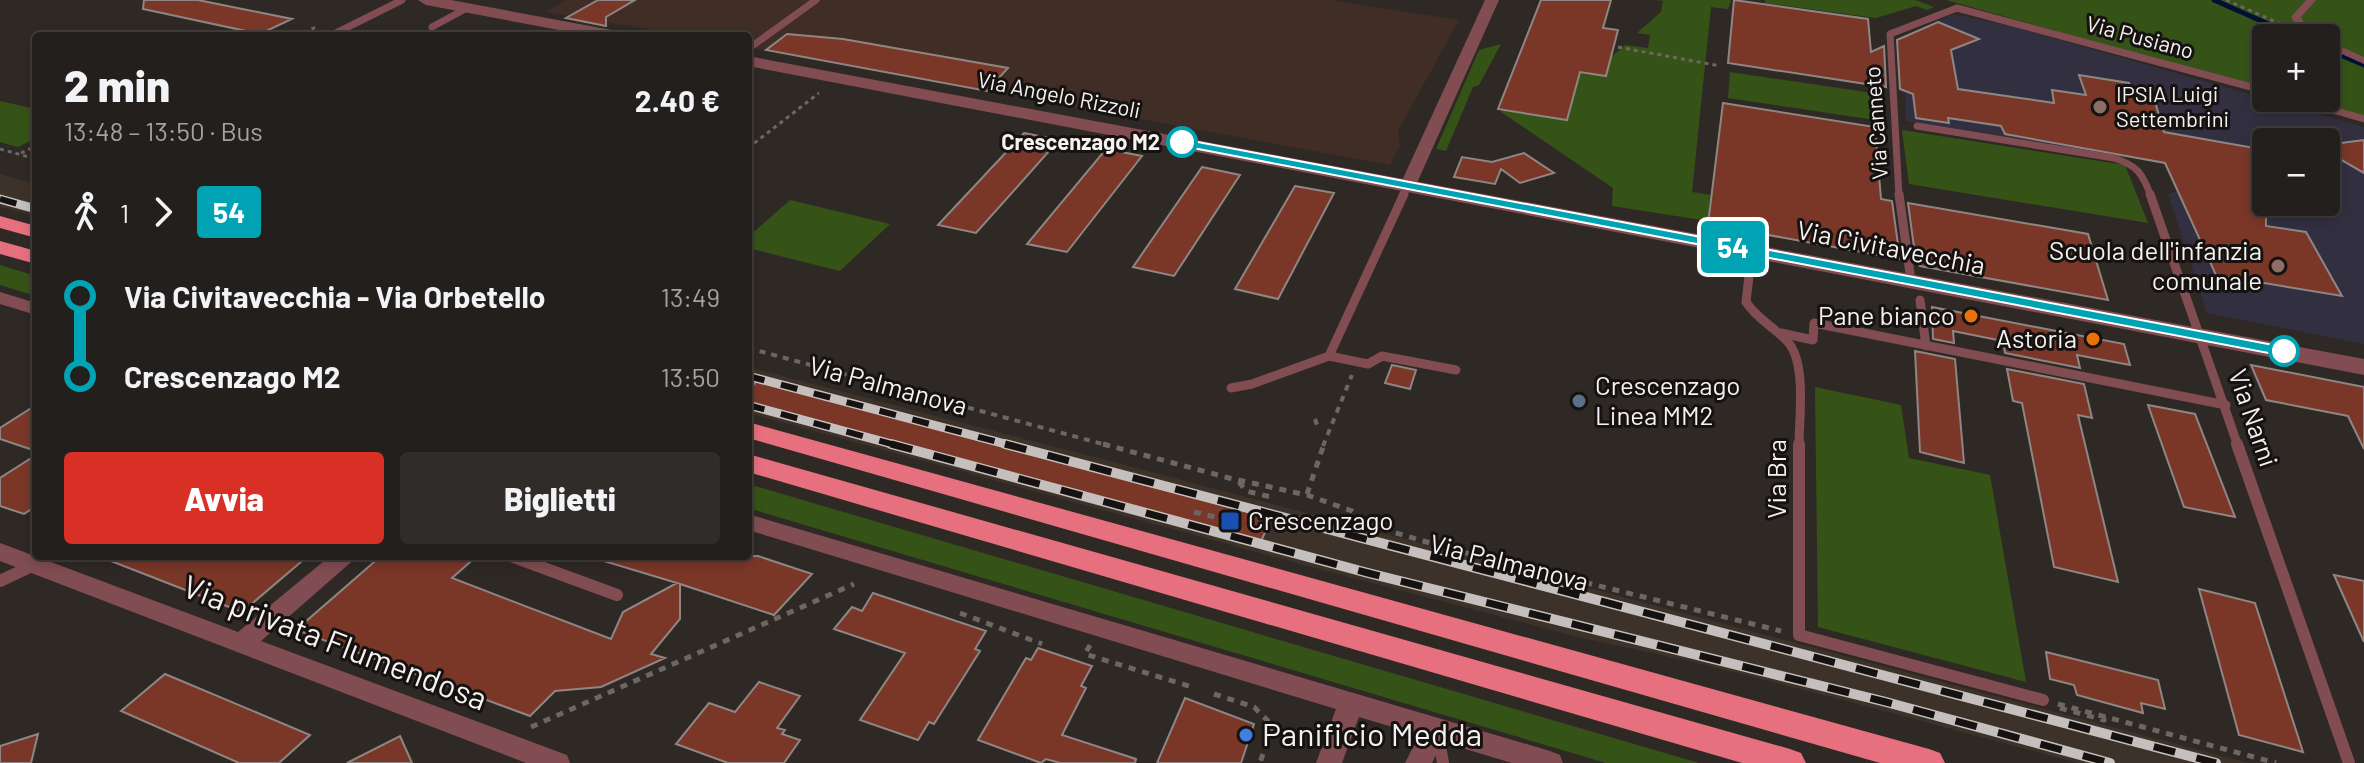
<!DOCTYPE html>
<html lang="it">
<meta charset="utf-8">
<style>
:root{--surface:#231f1c;--page:#2f2c29;--text:#f1f3f6;--muted:#a3a2a3;--line:#403d3b;--accent:#d93025}
body{margin:0;font-family:Barlow,sans-serif;background:var(--page);color:var(--text);height:100vh;display:flex;flex-direction:column;font-size:30px;white-space:nowrap}
*{box-sizing:border-box;margin:0}
p{font-size:26px;color:var(--muted)}
.icon{flex:none;width:44px;height:44px;fill:none;stroke:currentColor;stroke-width:2;stroke-linecap:round;stroke-linejoin:round}
.map{position:relative;flex:1;overflow:hidden}
.side{position:absolute;left:32px;top:32px;width:720px;height:528px;display:flex;flex-direction:column;background:var(--surface);border-radius:8px;box-shadow:0 4px 12px #0003,0 0 0 2px var(--line)}
.side>*{flex:none}
.badge{padding:0 16px;border-radius:6px;font-size:28px;line-height:52px}
.fabs{position:absolute;left:2252px;top:24px;display:grid;gap:16px}
.fabs a{display:grid;place-items:center;width:88px;height:88px;border-radius:8px;background:var(--surface);box-shadow:0 4px 12px #0003,0 0 0 2px var(--line);font-size:40px}
.map>.badge{position:absolute;translate:-50% -50%;box-shadow:0 0 0 4px #fff}
.legs{display:flex;align-items:center;gap:12px;height:88px;padding:0 32px;font-size:26px}
.legs p{margin-inline-start:auto}
.head{display:flex;align-items:center;justify-content:space-between;height:136px;padding:0 32px}
h1{font-size:44px;font-weight:800;line-height:60px}
.button{display:flex;gap:16px;margin-top:auto;padding:16px 32px}
.button a{flex:1;height:92px;border-radius:8px;background:var(--accent);color:#fff;font-size:32px;font-weight:800;line-height:92px;text-align:center}
.button a+a{background:var(--page);color:var(--text)}
ul{padding:0 32px;list-style:none}
li{display:flex;align-items:center;gap:28px;height:80px;font-size:30px}
li i{display:grid;place-items:center;width:12px;height:100%;margin:0 10px;background:currentColor}
li i::after{content:'';width:20px;height:20px;margin:-10px;border:6px solid;border-radius:50%;background:var(--surface)}
li p{margin-inline-start:auto}
li:first-child i{background:linear-gradient(#0000 50%,currentColor 0)}
li:last-child i{background:linear-gradient(currentColor 50%,#0000 0)}
.map>svg:first-child{display:block}
.commercial{fill:#3f2d26}
.built{fill:#3d322a}
.education{fill:#322f40}
.green{fill:#365317}
.lines{fill:none;stroke-linecap:round;stroke-linejoin:round}
.stream{stroke:#001034;stroke-width:5}
.building{fill:#7a3728;stroke:#8e8684;stroke-width:2}
.path-far2{stroke:#6d6763;stroke-width:3;stroke-dasharray:4 4;stroke-linecap:butt}
.path-far1{stroke:#6d6763;stroke-width:4;stroke-dasharray:6 6;stroke-linecap:butt}
.path{stroke:#6d6763;stroke-width:5;stroke-dasharray:7 7;stroke-linecap:butt}
.service-far2{stroke:#814d52;stroke-width:7}
.service-far1{stroke:#814d52;stroke-width:9}
.service{stroke:#814d52;stroke-width:12}
.pedestrian{fill:#814d52;fill-rule:evenodd}
.minor{fill:#814d52;fill-rule:evenodd}
.tertiary{fill:#814d52;fill-rule:evenodd}
.trunk{fill:#e6707e;fill-rule:evenodd}
.rail-far1-casing{stroke:#c5c0bd;stroke-width:9}
.rail-casing{stroke:#c5c0bd;stroke-width:10}
.rail-far1{stroke:#151211;stroke-width:6;stroke-dasharray:17;stroke-linecap:butt}
.rail{stroke:#151211;stroke-width:7;stroke-dasharray:22;stroke-linecap:butt}
.line-1{fill:#00a3b4;stroke:#fff;stroke-width:2}
.education-dot{fill:#8d6e63;stroke:#151211;stroke-width:3}
.stop-1-dot{fill:#fff;stroke:#00a3b4;stroke-width:4}
.food-dot{fill:#e8710a;stroke:#151211;stroke-width:3}
.service-dot{fill:#5c6f8a;stroke:#151211;stroke-width:3}
.transit-dot{fill:#1a4fb4;stroke:#151211;stroke-width:3}
.shop-dot{fill:#3f7fe0;stroke:#151211;stroke-width:3}
.labels{text-anchor:middle;stroke-width:6;stroke-linejoin:round;paint-order:stroke}
.far-street-label{font-size:22px;fill:#f6f2ef;stroke:#151211}
.far-poi-label{font-size:22px;fill:#f6f2ef;stroke:#151211;text-anchor:start}
.far-stop-label{font-size:22px;font-weight:bold;fill:#f6f2ef;stroke:#151211;text-anchor:end}
.street-label{font-size:26px;fill:#f6f2ef;stroke:#151211}
.poi-label{font-size:26px;fill:#f6f2ef;stroke:#151211;text-anchor:end}
.near-street-label{font-size:32px;fill:#f6f2ef;stroke:#151211}
.near-poi-label{font-size:32px;fill:#f6f2ef;stroke:#151211;text-anchor:start}
</style>
<div class="map">
<svg width="2364" height="763" viewBox="0 0 2364 763">
<rect width="100%" height="100%" fill="#2f2925"/>
<path class="commercial" d="M566 0H1330L1459 20 1398 131 1400 146 1390 165 748 47V36H690L545 12Z"/>
<path class="built" d="M0 174 36 184V216L0 207Z
M748 367 1129 466 2248 763H2078L1847 701 1698 663 1586 639 1300 564 748 413Z"/>
<path class="education" d="M1953 14 2011 26 2364 127V140L2333 145 2326 146V142H2266V202H2326V151L2364 173V344L2207 313 2168 194 2178 191 2165 163 1906 121 1905 37Z"/>
<path class="green" d="M1656 0H1731L1728 9 1711 7 1692 192 1710 195 1708 221 1612 206 1613 188 1501 112C1525 74 1591 80 1625 45L1648 48 1650 35 1637 33 1661 12 1663 1Z
M1765 0H1915L1934 7 1927 10 1916 6 1876 18 1765 3Z
M1946 0H2364V117L2295 98H2326V38H2266V90Z
M1501 44 1479 85 1473 87 1446 151 1436 149 1479 50Z
M1730 72 1879 94 1882 121 1728 98Z
M0 101 36 109V138L18 147 0 142Z
M1902 130 2125 165 2148 223 1909 184Z
M790 200 890 224 840 271 748 248V237Z
M0 265 36 276V296L0 285Z
M1815 387 1901 405 1909 458 1990 475 2026 682 1818 627Z
M748 484 1699 763H1606L748 508Z"/>
<g class="lines">
<path class="stream" d="M2214 0 2300 38
M2326 49 2364 65"/>
</g>
<path class="building" d="M144 0H198L292 19 260 34 143 9Z
M598 0H635L606 17V26L566 18Z
M1541 0H1611L1603 28 1618 30 1606 76 1580 72 1567 120 1498 109Z
M1734 0 1868 19 1871 52 1884 46 1886 87 1728 63Z
M1938 22 1979 39 1951 50 1958 89 2054 103 2052 90 2086 95 2079 75 2129 83 2133 92 2153 95 2164 132 2266 150V226L2306 232 2342 296 2216 275 2165 163 2005 134 2001 126 1948 118 1949 123 1916 118 1913 94 1900 89 1897 40Z
M787 34 843 39 1008 68 987 91 766 50Z
M1723 103 1875 127 1881 199 1892 201 1900 259 1708 224Z
M1024 133 1059 140 976 233 938 225Z
M2364 140V173L2326 151V145Z
M1106 149 1142 156 1067 252 1027 244Z
M1524 153 1554 173 1520 183 1501 169 1495 184 1454 177 1462 157 1492 162Z
M1202 167 1240 175 1174 276 1133 267Z
M1295 186 1334 193 1278 299 1235 289Z
M1908 203 2088 234 2108 300 1920 266 1916 262Z
M1932 307 2124 344 2130 365 2077 355 2080 368 2005 353 2003 341 1953 331 1954 343 1933 339Z
M1915 351 1955 359 1964 463 1920 452Z
M1392 365 1416 370 1410 389 1385 383Z
M2251 365 2364 387V449L2348 416 2266 400Z
M2007 369 2084 384 2092 418 2078 415 2118 582 2054 567 2022 403 2013 401Z
M757 381 1223 505 1272 518 1261 541 748 402V391Z
M36 405V451L0 439V428Z
M2148 405 2195 414 2235 517 2184 507Z
M36 455V506L24 514 0 506V478Z
M98 556H308L242 612Z
M381 556H477L452 578 611 639 623 612 677 583 604 561 605 556H758L812 574 774 615 680 584V619L651 654 665 658 601 687 555 691 530 716 296 630Z
M2334 575 2364 581V642Z
M2199 589 2255 603 2303 752 2239 735Z
M873 593 986 631 975 649 980 651 934 724 929 722 918 740 860 720 905 653 834 629 852 607 862 611Z
M1038 648 1092 666 1081 686 1086 688 1062 735 1136 759 1135 763H1060L1046 759 1041 763 978 740 1026 658 1031 660Z
M2046 652 2158 680 2165 709 2141 703 2143 713 2077 695 2074 685 2050 679Z
M165 674 310 735 279 763H239L121 711Z
M759 682 800 696 777 728 785 730 782 734 800 740 784 763H728L676 744 709 703 735 712Z
M1185 698 1254 724 1241 763H1157Z
M38 734 31 763H0V746Z
M400 736 412 763H347Z"/>
<g class="lines">
<path class="path-far2" d="M2226 0 2283 25
M297 36 316 27
M1618 47 1720 66
M748 148 819 93
M0 149 36 159
M21 153 36 146"/>
<path class="path-far1" d="M748 348 1110 446
M1315 419 1318 428
M1323 446 1352 375"/>
<path class="path" d="M1103 444 1229 478 1307 495 1352 511 1369 525 1454 550 1781 631
M1239 482 1246 491 1275 498
M1307 494 1324 444
M1194 512 1228 520
M960 613 1042 644
M1090 645 1085 654 1192 687
M1214 694 1254 707 1272 725 1260 763
M2058 704 2276 763
M2060 708 2104 720 2103 716
M531 727 854 584"/>
<path class="service-far2" d="M432 27 467 8
M330 36 402 0
M748 49 816 0
M2291 98 2364 119
M1917 126 2114 158C2138 166 2142 173 2151 196
M1403 196 1408 185
M1899 196 1890 34 1957 8 2266 91"/>
<path class="service-far1" d="M1899 194 1911 281
M2150 194 2238 446
M1752 250 1746 302C1757 319 1774 327 1787 341 1807 362 1799 417 1799 446
M1920 300 1926 346
M1781 333 1813 340 1814 323 2226 405
M1329 356 1404 194
M1231 388 1252 384 1329 356 1368 364 1382 356 1456 370"/>
<path class="service" d="M1799 444V635L2043 700
M2237 444 2349 763
M511 556 617 595
M0 581 34 565
M1438 734 1443 763"/>
<path class="pedestrian" d="M2306 0H2316L2301 17 2309 31 2321 38C2303 38 2300 32 2291 17Z
M2326 40 2364 57V64L2326 47Z"/>
<path class="minor" d="M1485 0H1499L1416 185 1414 188H1402L1400 185Z
M0 292 36 303V315L0 304Z
M748 514 1550 751 1560 755 1563 763H1512L1442 742 1432 763H1405L1419 735 1359 717 1342 763H1316L1336 709 748 530Z
M0 543 238 632 330 556H358L261 641 567 755 570 763H526L0 561Z"/>
<path class="tertiary" d="M418 0H451L617 31 625 36H591L426 5Z
M748 56 2364 359V375L748 66Z"/>
<path class="trunk" d="M0 216 36 226V238L0 228Z
M0 241 36 251V264L0 254Z
M748 422 1929 749 1940 753 1945 763H1880L748 438Z
M748 454 1790 749 1801 753 1806 763H1742L748 472Z"/>
<g class="rail-far1-casing">
<path id="rail-far1" d="M0 199 36 209
M748 376 1013 446
M748 405 899 446"/>
</g>
<g class="rail-casing">
<path id="rail" d="M891 444 1368 573 1886 702 2110 763
M1005 444 2216 763"/>
</g>
<use href="#rail-far1" class="rail-far1"/>
<use href="#rail" class="rail"/>
</g>
<path class="line-1" d="M1182 139 2284 347 2292 351 2284 356 1177 145V140Z"/>
<g class="education-dot">
<circle cx="2100" cy="107" r="8"/>
<circle cx="2278" cy="266" r="8"/>
</g>
<g class="stop-1-dot">
<circle cx="1182" cy="142" r="14"/>
<circle cx="2284" cy="351" r="14"/>
</g>
<g class="food-dot">
<circle cx="1971" cy="316" r="8"/>
<circle cx="2093" cy="339" r="8"/>
</g>
<circle class="service-dot" cx="1579" cy="401" r="8"/>
<rect class="transit-dot" x="1220" y="511" width="20" height="20" rx="4"/>
<circle class="shop-dot" cx="1246" cy="735" r="8"/>
<g class="labels">
<g class="far-street-label">
<text transform="translate(2140 37) rotate(15)" y="8">Via Pusiano</text>
<text transform="translate(1059 95) rotate(11)" y="8">Via Angelo Rizzoli</text>
<text transform="translate(1876 123) rotate(-94)" y="8">Via Canneto</text>
</g>
<g class="far-poi-label">
<text x="2116" y="102">IPSIA Luigi<tspan x="2116" dy="25">Settembrini</tspan></text>
</g>
<g class="far-stop-label">
<text x="1160" y="150">Crescenzago M2</text>
</g>
<g class="street-label">
<text transform="translate(1891 248) rotate(11)" y="9">Via Civitavecchia</text>
<text transform="translate(888 386) rotate(15)" y="9">Via Palmanova</text>
<text transform="translate(2253 418) rotate(71)" y="9">Via Narni</text>
<text transform="translate(1777 479) rotate(-90)" y="9">Via Bra</text>
<text transform="translate(1509 563) rotate(14)" y="9">Via Palmanova</text>
</g>
<g class="poi-label">
<text x="2262" y="260">Scuola dell'infanzia<tspan x="2262" dy="30">comunale</tspan></text>
<text x="1955" y="325">Pane bianco</text>
<text x="2077" y="348">Astoria</text>
<text x="1595" y="395" text-anchor="start">Crescenzago<tspan x="1595" dy="30">Linea MM2</tspan></text>
<text x="1248" y="530" text-anchor="start">Crescenzago</text>
</g>
<g class="near-street-label">
<text transform="translate(335 643) rotate(21)" y="11">Via privata Flumendosa</text>
</g>
<g class="near-poi-label">
<text x="1262" y="746">Panificio Medda</text>
</g>
</g>
</svg>
<div class="fabs">
<a>+</a>
<a>−</a>
</div>
<b class="badge" style="left:1733px;top:247px;background:#00a3b4;color:#fff">54</b>
<section class="side">
<div class="head"><div><h1>2 min</h1><p>13:48 – 13:50 · Bus</p></div><b>2.40 €</b></div>
<div class="legs"><svg class="icon" aria-label="walk" viewBox="0 0 24 24"><circle cx="13" cy="4" r="2"/><path d="M13 8l-2 6 4 7M11 14l-3 7M7 12l3-4h3l4 4"/></svg>1<svg class="icon" aria-label="forward" viewBox="0 0 24 24"><path d="M9 5l7 7-7 7"/></svg><b class="badge" style="background:#00a3b4;color:#fff">54</b></div>
<ul>
<li><i style="color:#00a3b4"></i><b>Via Civitavecchia - Via Orbetello</b><p>13:49</p></li>
<li><i style="color:#00a3b4"></i><b>Crescenzago M2</b><p>13:50</p></li>
</ul>
<div class="button"><a>Avvia</a><a>Biglietti</a></div>
</section>
</div>
